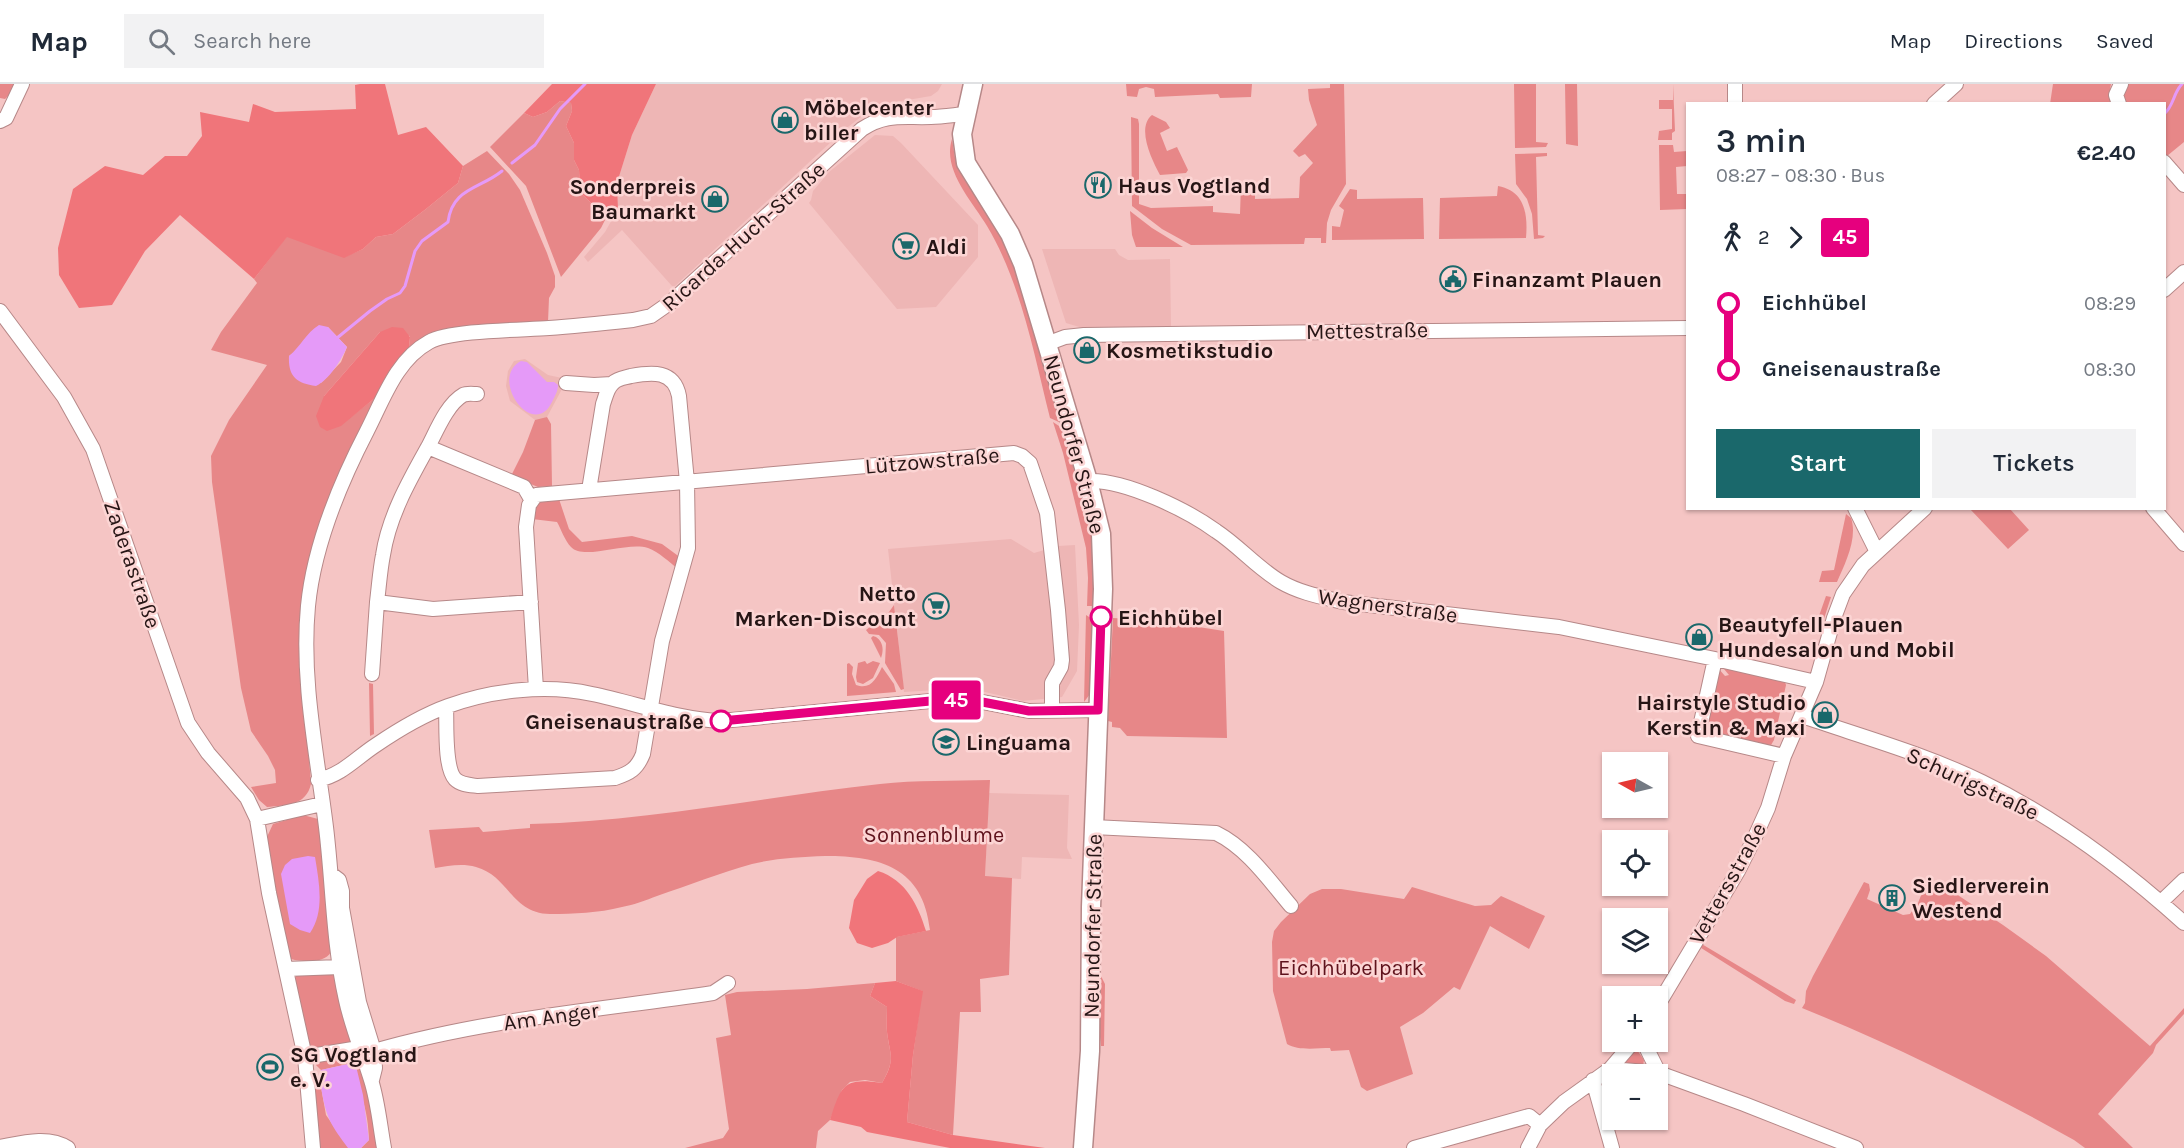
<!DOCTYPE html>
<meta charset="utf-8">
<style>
:root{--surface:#fff;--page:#f2f2f3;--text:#1f2937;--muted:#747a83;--line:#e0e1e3;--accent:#1a686b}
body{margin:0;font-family:Karla,sans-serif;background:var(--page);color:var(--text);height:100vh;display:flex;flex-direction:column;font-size:22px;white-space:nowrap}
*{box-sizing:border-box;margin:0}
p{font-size:20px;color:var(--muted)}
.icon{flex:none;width:33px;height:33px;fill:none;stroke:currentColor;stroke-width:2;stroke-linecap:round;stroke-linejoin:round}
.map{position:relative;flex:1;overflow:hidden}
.panel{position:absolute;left:1686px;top:18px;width:480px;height:408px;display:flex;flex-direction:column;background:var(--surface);border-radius:0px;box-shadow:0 2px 4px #0004}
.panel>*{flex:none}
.badge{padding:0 12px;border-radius:4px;font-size:21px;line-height:39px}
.needle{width:39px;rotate:278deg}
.tools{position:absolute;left:1602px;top:668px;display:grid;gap:12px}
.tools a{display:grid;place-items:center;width:66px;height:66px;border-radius:0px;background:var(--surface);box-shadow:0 2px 4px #0004;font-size:30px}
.map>.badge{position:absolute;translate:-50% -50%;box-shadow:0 0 0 3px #fff}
.legs{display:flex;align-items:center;gap:9px;height:66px;padding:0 30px;font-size:20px}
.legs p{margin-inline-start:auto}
.summary{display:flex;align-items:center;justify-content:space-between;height:102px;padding:0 30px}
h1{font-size:33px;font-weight:600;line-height:45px}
.action{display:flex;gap:12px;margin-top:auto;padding:12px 30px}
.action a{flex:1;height:69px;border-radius:0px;background:var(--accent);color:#fff;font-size:24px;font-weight:600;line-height:69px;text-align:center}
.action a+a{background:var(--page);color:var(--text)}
ul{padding:0 30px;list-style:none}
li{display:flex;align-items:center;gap:21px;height:66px;font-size:22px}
li i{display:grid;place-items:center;width:9px;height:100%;margin:0 8px;background:currentColor}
li i::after{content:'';width:15px;height:15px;margin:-8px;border:4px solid;border-radius:50%;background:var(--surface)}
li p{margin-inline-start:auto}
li:first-child i{background:linear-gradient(#0000 50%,currentColor 0)}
li:last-child i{background:linear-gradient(currentColor 50%,#0000 0)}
header{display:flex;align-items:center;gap:36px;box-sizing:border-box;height:84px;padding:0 30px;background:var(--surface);border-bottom:2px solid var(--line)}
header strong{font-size:28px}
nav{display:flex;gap:33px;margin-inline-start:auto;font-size:21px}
.search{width:420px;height:54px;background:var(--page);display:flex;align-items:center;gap:15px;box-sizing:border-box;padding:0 21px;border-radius:0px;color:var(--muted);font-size:22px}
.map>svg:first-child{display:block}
.built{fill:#eeb6b5}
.green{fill:#e78788;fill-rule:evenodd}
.forest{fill:#f0757a}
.water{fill:#e59af8}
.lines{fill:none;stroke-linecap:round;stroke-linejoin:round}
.stream{stroke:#e59af8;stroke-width:3}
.street-casing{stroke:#b68888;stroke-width:16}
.secondary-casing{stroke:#b68888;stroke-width:21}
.street{stroke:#fff;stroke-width:14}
.secondary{stroke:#fff;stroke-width:18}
.line-1-casing{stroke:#fff;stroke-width:14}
.line-1{stroke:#e6007e;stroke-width:9}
.stop-1-dot{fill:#fff;stroke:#e6007e;stroke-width:3}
.labels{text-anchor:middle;stroke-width:5;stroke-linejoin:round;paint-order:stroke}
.poi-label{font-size:22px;font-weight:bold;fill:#261515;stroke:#fcd5d4;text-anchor:start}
.street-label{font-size:22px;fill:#261515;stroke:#fcd5d4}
.stop-label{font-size:22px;font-weight:bold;fill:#261515;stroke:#fcd5d4;text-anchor:start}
.park-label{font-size:22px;fill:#5f121c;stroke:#fcd5d4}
</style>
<header>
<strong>Map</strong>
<div class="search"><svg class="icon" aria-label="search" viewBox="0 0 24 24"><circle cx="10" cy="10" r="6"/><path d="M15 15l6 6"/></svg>Search here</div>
<nav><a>Map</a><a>Directions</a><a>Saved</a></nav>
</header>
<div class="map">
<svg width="2184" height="1064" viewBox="0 0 2184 1064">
<rect width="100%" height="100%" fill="#f5c5c4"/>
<path class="built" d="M656 0H942L938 7 931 12 884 20 870 26 844 46 675 202H672L622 146 588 178 584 173 605 148 618 125 617 99 632 51Z
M875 51 893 52 901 59 978 141V173L936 223 897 225 809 119 811 116 813 107 829 88Z
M1042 165H1115L1119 171 1128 176 1170 175 1171 243 1086 245 1066 239Z
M525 275 548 291 562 294 564 296 562 305 547 333 540 336H535L510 317 506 302 508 287 514 277Z
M1011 455 1034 469 1058 462 1075 461 1079 541 1077 587 1062 613 1023 617 968 604 904 608 888 465Z
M989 709 1069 711 1067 764 1072 775 1022 773 1021 795 985 793Z"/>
<path class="green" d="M0 0H20L5 15 0 14Z
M1126 0H1252L1251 13 1220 14 1218 10 1155 13 1154 5 1146 3 1139 5 1137 13 1127 12Z
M1330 0H1344L1346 100 1331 126 1327 139 1326 159H1321V154H1305L1304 160 1191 161 1162 145 1132 122 1131 33 1138 35 1139 40V120L1151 124 1213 122V128L1240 130 1241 100 1255 99V115L1299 114 1300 93 1313 79 1305 70 1299 73 1293 67 1317 41 1309 16 1308 5 1330 4Z
M1514 0H1536V58L1548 59 1546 63 1515 64Z
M1565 0H1577L1578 62 1566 60Z
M1673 0 1675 47 1672 49V56H1658L1659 47 1672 45V25H1659V16H1673Z
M2053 0H2111L2109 12 2112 19 2050 20Z
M2126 0H2184V58L2167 72 2165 69 2164 20 2123 19V6Z
M560 17 571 19 572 27 566 42 574 59V76L579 86 580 108C590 117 596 126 607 132L601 144 561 193 526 102 490 63 524 29 533 33 547 28Z
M1152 31 1166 38 1170 44 1160 49 1167 67 1177 63 1188 86 1186 89 1160 91C1152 76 1136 44 1152 31Z
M952 55 955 74 964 95 995 141 1017 186 1061 339 1050 334C1034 270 1021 199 987 142 972 117 942 86 952 55Z
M1659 61H1673L1674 68 1687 67V82L1676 83 1677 110H1687V125L1660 126Z
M487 67 509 90 520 106 547 169 555 192V203L549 214 548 238 437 247 426 252 409 263 410 252 380 248 324 312 351 333 376 313 343 382 301 571 311 700C306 722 286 721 267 723L259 716 251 703 276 699 275 686 268 672 251 647 241 604 212 398 211 372 229 336 267 281 211 266 221 248 257 199 254 195 287 152 344 173 363 165 376 153 393 150 426 125 458 99 463 82ZM328 243 347 263 341 278 321 299 289 272Z
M1547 69V72L1536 73 1538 151 1545 152 1543 154 1534 155 1532 130 1527 115 1516 100 1515 70Z
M1498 102C1525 107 1528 130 1526 154L1439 155 1440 114 1497 112Z
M1350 105 1357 106V115L1423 114 1424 155 1332 156V142L1340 143 1344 126 1339 122Z
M1130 127 1152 144 1183 163H1136L1132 151Z
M547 333 551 340 552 402 538 403 511 392 523 368 535 336Z
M1053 338 1062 344 1090 442 1095 482V522H1087L1088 494 1086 464 1063 369Z
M545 415H559L569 445 582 458 632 452 662 460 681 474 678 485C669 478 659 468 648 464 627 457 584 477 571 463 565 457 561 445 557 438L532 435 536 420Z
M1970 425H2010L2029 446 2008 465Z
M1846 430 1851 434C1858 454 1845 480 1837 498H1819L1822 487 1834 486Z
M1826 512 1831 513 1820 547 1814 546Z
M894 521 904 605 901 606 885 579 886 559 879 551 869 550 866 546 889 528Z
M1086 531 1094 536 1090 610 1084 618Z
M1113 534 1160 537 1224 547 1227 654 1127 652 1120 644 1112 643V638L1108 637Z
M873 552 876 553C883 558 884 565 881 574L871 554Z
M865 577 867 580 873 577 880 579 873 594 863 600 857 598 856 593 858 579Z
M849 579 853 583 852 590 856 601C871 606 876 595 882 583L894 600 896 608 847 612V580Z
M1725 582 1749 590 1785 598 1786 601 1774 656 1771 661 1743 657 1741 654V643H1736L1735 655 1707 651 1704 641 1718 584 1725 592 1729 591 1724 585Z
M369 599 373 600 374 650 370 652Z
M990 696 985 792 1012 794 1009 891 980 895 981 928H960L953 1051 907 1038 913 971 922 907 896 897V853L930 846C923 783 880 772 825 772 800 773 776 774 752 780 720 789 689 801 657 812 646 816 634 821 622 823 598 829 574 830 550 830 511 829 509 792 476 783 462 779 448 782 435 784L429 746 479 743 483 748 530 744V740C648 737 763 713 880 700 916 696 954 697 990 696Z
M303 731 318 735 322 744 331 868C324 880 303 878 291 875L285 867 266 755 273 740Z
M1864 798 1869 800 1870 806 1867 815 1903 831 1910 830 1918 819 1926 799 1935 803 1941 800 2003 841 2046 872 2150 962 2184 924V930L2156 961 2153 969 2098 1030 2133 1064H2085L2074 1056C1986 1007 1896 962 1802 924L1805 919 1806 907 1813 892Z
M1412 803 1475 822 1491 821 1501 812 1545 832 1529 865 1490 842 1460 906 1454 903 1423 929 1400 943 1413 990 1367 1007 1361 1003 1349 966 1331 967 1330 964C1317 964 1298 967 1287 960L1273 907 1272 858 1274 847 1281 838 1310 810 1322 805H1341L1404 815Z
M1700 859 1796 916 1794 920 1785 917 1698 862Z
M327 888 334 892 338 898 352 953 351 958 311 966 294 896 297 890Z
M1100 890 1105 900 1104 962H1101L1100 953Z
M875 899 870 912 887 923C887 931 886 940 887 948 890 973 896 974 882 999L865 996 850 998 842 1006 830 1036 818 1047 816 1064H685L723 1054 729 1045 716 954 731 951 725 911 737 908 807 905Z
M1635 963 1644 976 1643 982H1623L1625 972Z
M350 970 355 971 361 977 381 1064H361L369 1056C368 1025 361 1008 348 980L321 986 316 981 318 978Z
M312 987 319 992 326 1031 349 1064H317Z"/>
<path class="forest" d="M360 0H385L398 51 426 43 463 82 458 99 426 125 393 150 376 153 363 165 344 174 287 153 254 195 180 131 145 167 112 221 79 224 59 191 58 164 73 105 105 82 143 91 165 72H187L202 52 200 28 249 38 253 20 275 28 356 25 355 1Z
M552 0H656L632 51 617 99 618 125 607 132C596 126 590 117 580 108L579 86 574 76V59L566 42 572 27 571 19 560 17 547 28 533 33 524 29Z
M392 243 403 244 410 253 409 263 395 280 376 313 341 342 327 347 320 343 316 332 324 312 380 248Z
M878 787C906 796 918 821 926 847L897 853 888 859 872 864 857 859 849 844 854 816 867 795Z
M896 897 923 907 913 971 907 1038 953 1051 1045 1064H950L867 1048 861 1043 830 1036C841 1001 844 993 882 999 896 975 890 972 887 948 886 940 887 931 887 923L870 912 875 899Z"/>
<path class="water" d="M319 241 328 243 347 263C342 275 329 296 316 302 296 299 288 292 289 272 301 262 306 249 319 241Z
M521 277 527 278 547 298H554L558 301C558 307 555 312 552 318 533 357 488 294 521 277Z
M308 772 315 773C319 798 325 827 310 849L300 846 290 840 281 790 285 781 292 775Z
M348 980 356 982 363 1011 369 1056 361 1064H348C332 1042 327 1036 322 1009 321 1001 319 994 321 986Z"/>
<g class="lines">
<path class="stream" d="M2164 30C2174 22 2173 9 2182 0
M512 79 535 61 560 25 585 0
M337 254 370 227 387 215 400 209 405 202 415 167 422 157 448 138C452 104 480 105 502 87"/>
<g class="street-casing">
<path id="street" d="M1735 0V20
M1934 20 1956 0
M2119 20 2116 11 2121 0
M0 37 6 34 22 0
M2164 78 2184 101
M2164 206 2184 188
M0 227 64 313 93 365 188 639 208 669 247 714 257 735 269 809 305 973 313 1064
M1049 259 1065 253 1084 251 1688 244
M566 299 594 301 612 300
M428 363C436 348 447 320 463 311 467 309 473 310 477 310
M1088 397C1124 395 1187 426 1216 447 1239 462 1257 484 1281 498 1300 509 1322 513 1343 518L1559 543 1715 575 1816 598
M1855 424 1877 468
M2153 424 2184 460
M531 518 433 525 377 518C379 502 380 486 383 471 389 432 409 397 428 363L524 403 531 415
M1715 575 1698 652 1784 672
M372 590 377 518
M536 605 526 443 529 421 536 411 1014 369 1022 372 1030 379 1047 429 1058 526 1062 576 1061 583 1052 599V626
M446 623C447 640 444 683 455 695 461 701 470 701 478 702L615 694C630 689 637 685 643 670L662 557 688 464 687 398 679 312C674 286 652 288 631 292 624 294 618 294 613 299 607 304 606 312 603 320L589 406
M1802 632C1863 653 1925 670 1982 698 2057 734 2123 784 2184 839
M318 696C342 691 356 674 376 661 398 646 423 631 448 622 492 606 546 600 592 610 636 619 676 635 721 637L941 616H972L1029 627 1098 626
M257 735 322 720
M1093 743 1216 749C1247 764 1269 796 1291 822
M331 790 339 796 342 807V824L359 918 374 967 375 984 372 996
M2161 818 2184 796
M286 885 340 883
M1658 921 1738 787 1754 755 1768 724 1784 672 1816 598 1834 534 1843 510 1863 481 1925 424
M1643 957 1659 989
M374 967C485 935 600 926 713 909L728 899
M305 973 359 964
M1610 985 1659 989 1744 1020 1856 1064
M1593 996 1612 1064
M0 1063C21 1059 48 1051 68 1064
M384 1064C380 1042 378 1018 371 996 363 969 352 944 346 916 333 858 333 801 326 743 317 670 301 596 308 522 314 461 339 401 367 347 383 316 396 276 429 258 450 246 522 246 549 244 577 242 605 239 633 236L651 232 671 218 862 45C886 29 903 34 931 33 942 33 954 31 965 30
M1414 1064 1529 1032 1540 1041 1564 1018 1610 985 1634 957
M1528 1064 1540 1041"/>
</g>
<g class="secondary-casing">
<path id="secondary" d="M973 0 962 50 966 79 1010 150 1023 180 1088 397 1101 450 1103 505 1091 823 1090 967 1083 1064"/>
</g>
<use href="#street" class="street"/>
<use href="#secondary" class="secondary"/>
</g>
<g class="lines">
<g class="line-1-casing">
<path id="line-1" d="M721 637 941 616H972L1029 627 1098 626 1101 533"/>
</g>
<use href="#line-1" class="line-1"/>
</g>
<defs>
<g id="shop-ring" transform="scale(1.35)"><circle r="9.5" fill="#fcd5d4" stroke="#1a686b" stroke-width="1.5"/><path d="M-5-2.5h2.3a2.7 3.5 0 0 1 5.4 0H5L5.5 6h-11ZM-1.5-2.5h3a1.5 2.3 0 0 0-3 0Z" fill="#1a686b"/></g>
<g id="restaurant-ring" transform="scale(1.35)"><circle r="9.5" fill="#fcd5d4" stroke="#1a686b" stroke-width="1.5"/><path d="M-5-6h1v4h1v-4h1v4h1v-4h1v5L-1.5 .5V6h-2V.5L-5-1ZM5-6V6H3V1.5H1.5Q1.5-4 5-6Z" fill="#1a686b"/></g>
<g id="supermarket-ring" transform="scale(1.35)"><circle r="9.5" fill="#fcd5d4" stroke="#1a686b" stroke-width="1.5"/><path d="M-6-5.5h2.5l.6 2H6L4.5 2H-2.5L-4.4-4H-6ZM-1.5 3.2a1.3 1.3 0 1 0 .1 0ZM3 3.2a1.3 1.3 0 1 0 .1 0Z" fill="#1a686b"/></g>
<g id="civic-ring" transform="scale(1.35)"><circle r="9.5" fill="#fcd5d4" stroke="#1a686b" stroke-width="1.5"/><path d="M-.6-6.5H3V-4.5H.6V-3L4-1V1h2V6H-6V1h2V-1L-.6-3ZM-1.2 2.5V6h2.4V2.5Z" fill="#1a686b"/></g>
<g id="university-ring" transform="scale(1.35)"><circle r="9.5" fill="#fcd5d4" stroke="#1a686b" stroke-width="1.5"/><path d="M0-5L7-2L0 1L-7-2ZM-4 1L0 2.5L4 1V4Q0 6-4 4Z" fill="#1a686b"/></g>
<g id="building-ring" transform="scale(1.35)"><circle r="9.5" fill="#fcd5d4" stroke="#1a686b" stroke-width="1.5"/><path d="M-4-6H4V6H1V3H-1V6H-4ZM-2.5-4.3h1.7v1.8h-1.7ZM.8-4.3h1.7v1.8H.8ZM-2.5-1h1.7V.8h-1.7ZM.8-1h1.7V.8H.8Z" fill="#1a686b"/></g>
<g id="stadium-ring" transform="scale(1.35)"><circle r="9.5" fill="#fcd5d4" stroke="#1a686b" stroke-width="1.5"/><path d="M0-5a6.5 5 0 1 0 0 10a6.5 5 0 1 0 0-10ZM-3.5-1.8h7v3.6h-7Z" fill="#1a686b"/></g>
</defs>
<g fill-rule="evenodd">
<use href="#shop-ring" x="785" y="36"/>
<use href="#restaurant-ring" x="1098" y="101"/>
<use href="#shop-ring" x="715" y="115"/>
<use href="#supermarket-ring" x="906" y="162"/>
<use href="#civic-ring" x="1453" y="195"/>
<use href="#shop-ring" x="1087" y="266"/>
<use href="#supermarket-ring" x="936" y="522"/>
<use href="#shop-ring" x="1699" y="553"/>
<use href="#shop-ring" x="1825" y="631"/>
<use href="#university-ring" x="946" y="658"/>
<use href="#building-ring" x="1892" y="814"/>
<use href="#stadium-ring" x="270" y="983"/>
</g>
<g class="stop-1-dot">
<circle cx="1101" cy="533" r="10"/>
<circle cx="721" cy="637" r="10"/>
</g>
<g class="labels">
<g class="poi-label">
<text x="804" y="31">Möbelcenter<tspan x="804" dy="25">biller</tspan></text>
<text x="1118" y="109">Haus Vogtland</text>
<text x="696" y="110" text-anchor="end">Sonderpreis<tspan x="696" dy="25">Baumarkt</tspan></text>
<text x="926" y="170">Aldi</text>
<text x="1472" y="203">Finanzamt Plauen</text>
<text x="1106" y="274">Kosmetikstudio</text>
<text x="916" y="517" text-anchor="end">Netto<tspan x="916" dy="25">Marken-Discount</tspan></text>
<text x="1718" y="548">Beautyfell-Plauen<tspan x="1718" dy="25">Hundesalon und Mobil</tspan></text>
<text x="1806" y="626" text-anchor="end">Hairstyle Studio<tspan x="1806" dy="25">Kerstin &amp; Maxi</tspan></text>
<text x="966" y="666">Linguama</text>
<text x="1912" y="809">Siedlerverein<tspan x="1912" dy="25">Westend</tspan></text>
<text x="290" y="978">SG Vogtland<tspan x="290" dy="25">e. V.</tspan></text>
</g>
<g class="street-label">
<text transform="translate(743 152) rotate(-42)" y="8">Ricarda-Huch-Straße</text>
<text transform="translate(1367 246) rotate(-1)" y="8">Mettestraße</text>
<text transform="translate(1075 360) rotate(75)" y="8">Neundorfer Straße</text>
<text transform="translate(932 376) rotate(-5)" y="8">Lützowstraße</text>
<text transform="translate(133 480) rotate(71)" y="8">Zaderastraße</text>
<text transform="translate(1388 521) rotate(8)" y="8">Wagnerstraße</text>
<text transform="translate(1973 699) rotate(25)" y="8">Schurigstraße</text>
<text transform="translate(1727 799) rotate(-61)" y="8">Vettersstraße</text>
<text transform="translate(1092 842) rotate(-89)" y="8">Neundorfer Straße</text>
<text transform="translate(551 932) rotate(-8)" y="8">Am Anger</text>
</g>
<g class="stop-label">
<text x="1118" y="541">Eichhübel</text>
<text x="704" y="645" text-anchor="end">Gneisenaustraße</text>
</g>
<g class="park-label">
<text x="934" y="758">Sonnenblume</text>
<text x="1351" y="891">Eichhübelpark</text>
</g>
</g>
</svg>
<div class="tools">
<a><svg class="needle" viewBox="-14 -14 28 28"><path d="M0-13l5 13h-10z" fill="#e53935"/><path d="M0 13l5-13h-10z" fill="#747a83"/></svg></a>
<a><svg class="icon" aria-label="locate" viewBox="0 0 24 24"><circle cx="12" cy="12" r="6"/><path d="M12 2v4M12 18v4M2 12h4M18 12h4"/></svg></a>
<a><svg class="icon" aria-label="layers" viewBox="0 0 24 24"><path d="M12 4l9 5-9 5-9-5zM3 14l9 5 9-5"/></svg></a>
<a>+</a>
<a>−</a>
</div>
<b class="badge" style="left:956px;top:616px;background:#e6007e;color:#fff">45</b>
<section class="panel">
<div class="summary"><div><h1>3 min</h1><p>08:27 – 08:30 · Bus</p></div><b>€2.40</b></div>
<div class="legs"><svg class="icon" aria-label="walk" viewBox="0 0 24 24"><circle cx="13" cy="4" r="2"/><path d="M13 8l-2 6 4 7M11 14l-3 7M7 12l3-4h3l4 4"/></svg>2<svg class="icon" aria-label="forward" viewBox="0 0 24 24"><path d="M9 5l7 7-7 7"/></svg><b class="badge" style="background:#e6007e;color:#fff">45</b></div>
<ul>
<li><i style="color:#e6007e"></i><b>Eichhübel</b><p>08:29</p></li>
<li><i style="color:#e6007e"></i><b>Gneisenaustraße</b><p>08:30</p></li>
</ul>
<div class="action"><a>Start</a><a>Tickets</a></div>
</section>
</div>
